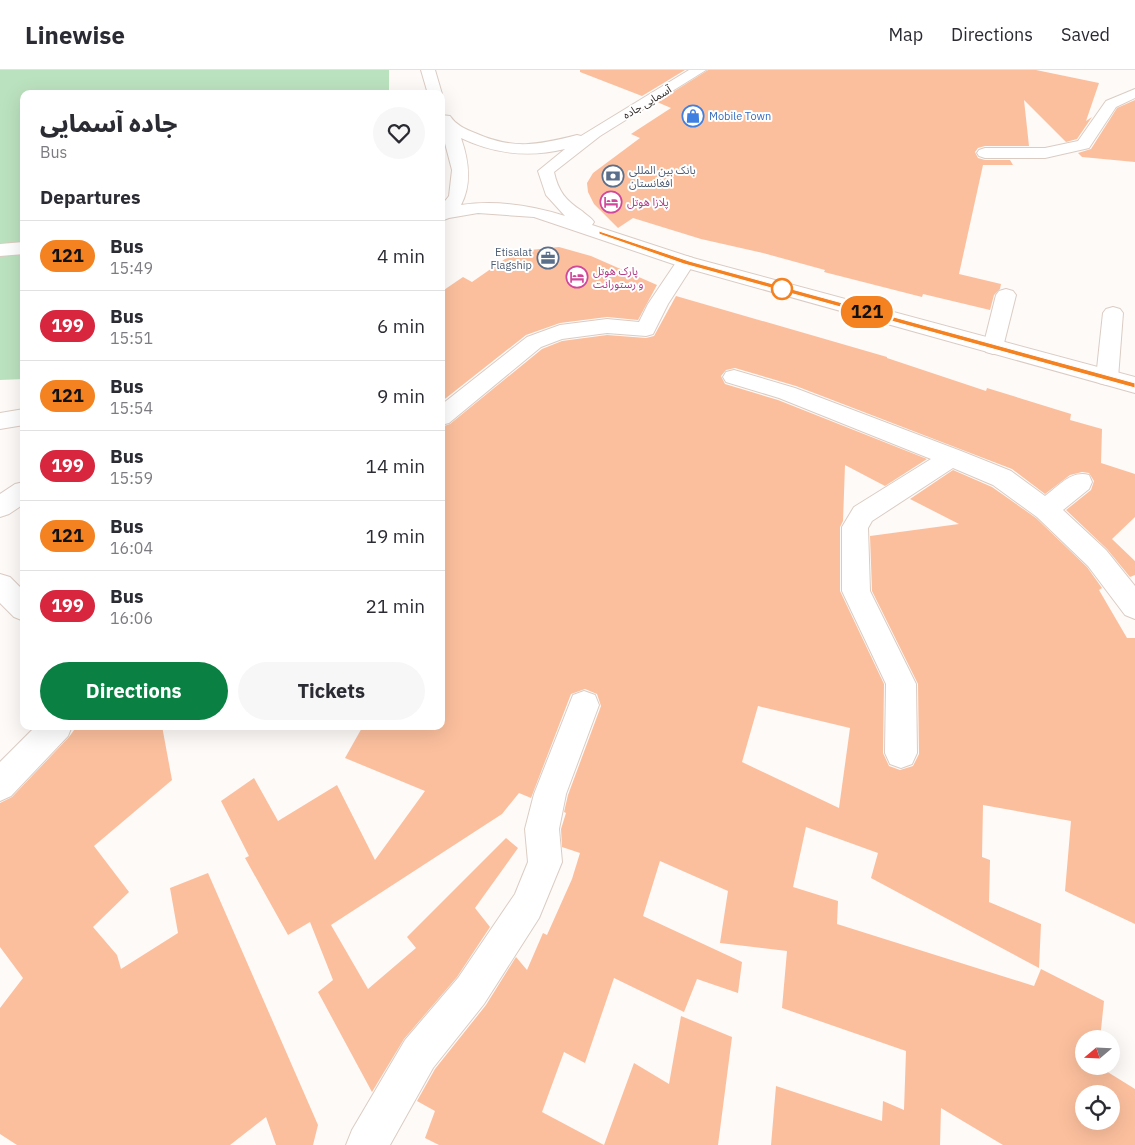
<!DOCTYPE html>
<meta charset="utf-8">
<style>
:root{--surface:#fff;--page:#f7f7f7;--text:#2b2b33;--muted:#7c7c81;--line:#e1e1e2;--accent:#0b8043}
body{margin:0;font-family:"IBM Plex Sans","Noto Sans Arabic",sans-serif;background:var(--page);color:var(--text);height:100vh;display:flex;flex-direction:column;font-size:19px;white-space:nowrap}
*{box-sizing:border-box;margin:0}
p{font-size:16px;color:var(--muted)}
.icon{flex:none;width:28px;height:28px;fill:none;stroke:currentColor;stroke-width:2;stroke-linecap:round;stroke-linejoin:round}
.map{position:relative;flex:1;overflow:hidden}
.drawer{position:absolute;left:20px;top:20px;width:425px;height:640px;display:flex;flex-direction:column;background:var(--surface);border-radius:10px;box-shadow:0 5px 20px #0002}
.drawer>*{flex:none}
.badge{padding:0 10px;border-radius:16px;font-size:18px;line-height:32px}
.needle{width:32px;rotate:251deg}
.controls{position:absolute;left:1075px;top:960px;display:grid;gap:10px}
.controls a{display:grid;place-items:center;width:45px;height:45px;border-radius:50%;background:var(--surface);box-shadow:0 5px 20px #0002;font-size:25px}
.map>.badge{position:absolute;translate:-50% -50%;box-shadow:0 0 0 2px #fff}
h2{padding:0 20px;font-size:19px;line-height:45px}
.round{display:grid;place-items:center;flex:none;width:52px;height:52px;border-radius:26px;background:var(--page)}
.head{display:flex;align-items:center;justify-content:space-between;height:85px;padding:0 20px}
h1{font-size:24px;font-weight:800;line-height:38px}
.primary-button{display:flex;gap:10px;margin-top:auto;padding:10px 20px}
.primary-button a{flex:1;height:58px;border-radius:30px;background:var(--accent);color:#fff;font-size:20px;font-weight:800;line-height:58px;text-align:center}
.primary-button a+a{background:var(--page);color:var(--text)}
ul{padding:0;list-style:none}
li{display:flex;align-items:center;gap:15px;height:70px;padding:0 20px;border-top:1px solid var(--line)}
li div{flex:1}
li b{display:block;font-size:19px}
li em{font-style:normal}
li .badge{min-width:55px;font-weight:700;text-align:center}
header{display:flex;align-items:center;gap:30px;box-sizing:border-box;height:70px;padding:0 25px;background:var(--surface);border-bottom:1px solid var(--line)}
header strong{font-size:24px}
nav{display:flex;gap:28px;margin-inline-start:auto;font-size:18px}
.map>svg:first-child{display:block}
.green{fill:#bbe2bf}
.building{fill:#fbbf9d;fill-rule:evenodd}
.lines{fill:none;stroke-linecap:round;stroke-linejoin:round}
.minor-casing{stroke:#dbccc3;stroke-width:2}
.highway-casing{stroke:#dbccc3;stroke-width:2}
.minor{fill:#fff;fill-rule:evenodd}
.highway{fill:#fff;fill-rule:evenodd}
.line{fill:#f58220;stroke:#fff}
.stop-dot{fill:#fff;stroke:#f58220;stroke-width:2.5}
.labels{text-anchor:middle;stroke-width:4;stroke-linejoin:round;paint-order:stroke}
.far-street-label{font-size:11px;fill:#332d2a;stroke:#fff}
.far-shop-label{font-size:11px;fill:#366cbe;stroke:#fff;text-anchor:start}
.far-service-label{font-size:11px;fill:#4e5e75;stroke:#fff;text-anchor:start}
.far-hotel-label{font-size:11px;fill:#b23c85;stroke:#fff;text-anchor:start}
</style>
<header>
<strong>Linewise</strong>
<nav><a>Map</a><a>Directions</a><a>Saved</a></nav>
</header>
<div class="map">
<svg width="1135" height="1075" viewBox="0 0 1135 1075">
<rect width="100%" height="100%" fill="#fdfaf8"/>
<path class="green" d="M0 0H389V24H24V309L0 310Z"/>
<path class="building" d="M580 0H685L642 26 580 2Z
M708 0H1036L1099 13 1086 51 1092 47 1077 69 1066 72 1024 30 1029 76H985L978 78 975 82 978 88 985 90H1010L1013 95H983L959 204 1001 214 1000 219 994 225 990 240 923 224 922 227 824 202 825 200 763 183 701 169 633 148 618 158 594 134 588 122 587 113 593 103 640 68 631 64 671 38 657 32Z
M1135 30V92L1082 87 1078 83 1091 79 1117 38Z
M559 177 591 186 657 215 638 250 607 247 560 253 526 265 441 332V222L463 207 472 212 505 189 530 180Z
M676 226 887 287V288L986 321 987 318 1071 344 1070 350 1102 359 1101 393 1135 404V447L1112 469 1135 491V505L1130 507 1107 479 1066 440 1091 420 1094 411 1089 403 1082 402 1070 405 1045 424 1012 399 796 316 735 298 726 300 721 306 725 314 778 330 927 389 885 416 845 395 843 451 840 457V521L884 614 883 683 889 696 900 700 913 696 919 684 918 614 872 521 870 466 959 454 910 429 953 400 992 417 1036 448 1087 497 1102 518 1099 520 1127 568H1135V854L1065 821 1071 751 983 735 982 787 990 790 989 832 1041 854 1039 898 871 808 878 783 806 757 793 817 838 831 837 854 1034 916 1041 899 1104 931 1100 969H1084V996H1098L1135 1019V1075H1003L941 1038 940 1075H771L776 1016 882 1051 883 1031 904 1040 906 981 782 938 787 881 720 873 728 821 660 791 643 846 742 892 738 923 697 909 684 942 614 908 585 993 564 982 542 1042 604 1075 634 993 669 1014 681 946 732 967 718 1075H439L425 1068 435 1041 417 1031 435 999 486 935 516 887 527 900 543 863 547 865 572 809 580 783 562 777 561 759 566 743 564 742 568 725 601 636 597 624 585 619 571 624 531 728 519 723 502 744 331 855 368 919 416 878 407 867 506 768 518 778 475 838 490 857 457 907 404 969 372 1022 318 922 333 910 310 852 288 865 245 788 249 786 221 731 254 708 278 751 337 715 375 790 425 721 345 688 363 656H441V357L450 354 542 279 562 271 607 265 646 268 654 266ZM758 636 850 658 839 738 742 692ZM1084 1024H1111V1051H1084Z
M77 656H162L172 710 94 776 129 822 93 857 117 885 121 899 178 863 170 818 208 803 318 1055 313 1075H276L266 1047 230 1075H17L0 1064V938L23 908 0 877V733L12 727 69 667Z"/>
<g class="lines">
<g class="minor-casing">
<path id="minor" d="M1135 19V28L1116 37 1089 78 1045 88H985L979 86 977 83 979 80 985 78H1045L1078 71 1106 31Z
M24 172V184L0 186V174Z
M686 186 693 188 695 192 668 234 653 264 646 266 607 263 562 269 541 277 449 353 441 355V335L527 267 560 255 607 249 639 252 648 234 679 188Z
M1006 219 1013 221 1016 225 1003 277 1000 282 993 284 986 282 983 277 996 225 999 221Z
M1113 237 1120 239 1123 243 1118 308 1115 313 1107 315 1099 313 1096 308 1103 243 1106 239Z
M734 300 795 318 961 381 1011 401 1045 426C1059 416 1071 400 1089 405L1092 412 1089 419 1063 440 1106 480 1135 516V549L1125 545 1088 496 1037 447 993 415 953 398 872 451 868 458 870 521 916 614 917 683 912 694 901 698 890 694 885 683 886 614 842 521V457L854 437 931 389 779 328 726 312 723 307 726 302Z
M0 504 10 507 24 521V551L14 547 0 533Z
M584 621 595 625 599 635 566 724 559 759 562 792 539 848 484 934 433 998 390 1075H346L352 1060 405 970 458 908 515 824 528 792 525 759 534 724 573 625Z
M36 656H72L68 666 11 726 0 731V692Z"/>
</g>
<g class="highway-casing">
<path id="highway" d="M421 0H435L442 24 441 25V24H428Z
M689 0H706L600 66 554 102C558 121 566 131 582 141 586 145 591 147 594 152L592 155 693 188 1135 307V323L679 196 534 147 478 143 449 148 441 151V136L449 126 452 100 441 58V45L450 46C456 55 465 59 475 63 513 80 538 75 577 65L581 66ZM461 68C495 84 528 88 565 79L538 101 546 125 565 146C531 135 496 130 461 135 472 114 469 91 461 68Z
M24 339V355L0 359V343Z
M24 412V434L9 444 0 447V424L15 414Z"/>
</g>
<use href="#minor" class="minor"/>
<use href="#highway" class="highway"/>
</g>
<path class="line" d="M599 161 689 191 1135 313V318L684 194 599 164Z"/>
<defs>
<g id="shop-ring" transform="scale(1.125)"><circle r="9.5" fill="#fff" stroke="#3f7fe0" stroke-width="1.5"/><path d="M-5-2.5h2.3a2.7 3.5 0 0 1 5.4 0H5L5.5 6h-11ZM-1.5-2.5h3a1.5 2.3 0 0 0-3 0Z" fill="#3f7fe0"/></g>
<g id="bank-ring" transform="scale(1.125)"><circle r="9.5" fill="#fff" stroke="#5c6f8a" stroke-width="1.5"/><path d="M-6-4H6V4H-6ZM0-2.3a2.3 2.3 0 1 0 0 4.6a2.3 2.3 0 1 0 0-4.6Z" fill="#5c6f8a"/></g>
<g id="hotel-ring" transform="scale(1.125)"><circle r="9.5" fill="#fff" stroke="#d1479c" stroke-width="1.5"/><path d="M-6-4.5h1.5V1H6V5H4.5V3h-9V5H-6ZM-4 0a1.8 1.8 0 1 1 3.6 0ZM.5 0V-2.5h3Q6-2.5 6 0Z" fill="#d1479c"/></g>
<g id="office-ring" transform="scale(1.125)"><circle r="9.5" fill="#fff" stroke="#5c6f8a" stroke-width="1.5"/><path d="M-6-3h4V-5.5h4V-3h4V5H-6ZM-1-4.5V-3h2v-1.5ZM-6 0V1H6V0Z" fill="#5c6f8a"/></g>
</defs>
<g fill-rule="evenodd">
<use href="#shop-ring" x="693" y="46"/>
<use href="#bank-ring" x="613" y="106"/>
<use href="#hotel-ring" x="611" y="132"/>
<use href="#office-ring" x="548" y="188"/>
<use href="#hotel-ring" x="577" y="207"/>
</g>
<circle class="stop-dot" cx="782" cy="219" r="10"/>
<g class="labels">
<g class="far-street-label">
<text transform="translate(647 32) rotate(-31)" y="4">آسمایی جاده</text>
</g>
<g class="far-shop-label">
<text x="709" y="50">Mobile Town</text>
</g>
<g class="far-service-label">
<text x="629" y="104">بانک بین المللی<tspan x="629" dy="13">افغانستان</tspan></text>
<text x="532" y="186" text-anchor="end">Etisalat<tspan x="532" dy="13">Flagship</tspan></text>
</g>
<g class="far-hotel-label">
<text x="627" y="136">پلازا هوتل</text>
<text x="593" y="205">پارک هوتل<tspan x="593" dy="13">و رستورانت</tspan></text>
</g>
</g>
</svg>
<div class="controls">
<a><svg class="needle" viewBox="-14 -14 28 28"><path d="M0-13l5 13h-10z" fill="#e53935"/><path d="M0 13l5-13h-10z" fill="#7c7c81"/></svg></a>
<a><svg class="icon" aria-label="locate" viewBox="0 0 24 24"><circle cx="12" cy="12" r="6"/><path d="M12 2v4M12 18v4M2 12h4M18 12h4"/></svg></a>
</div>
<b class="badge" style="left:867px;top:242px;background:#f58220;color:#111">121</b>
<section class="drawer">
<div class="head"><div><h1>جاده آسمایی</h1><p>Bus</p></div><a class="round"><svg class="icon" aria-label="heart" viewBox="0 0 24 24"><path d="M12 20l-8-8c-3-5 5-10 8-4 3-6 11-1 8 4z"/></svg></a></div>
<h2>Departures</h2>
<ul>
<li><span class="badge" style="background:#f58220;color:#111">121</span><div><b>Bus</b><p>15:49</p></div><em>4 min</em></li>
<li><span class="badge" style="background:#d7263d;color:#fff">199</span><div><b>Bus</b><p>15:51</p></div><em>6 min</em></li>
<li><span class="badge" style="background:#f58220;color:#111">121</span><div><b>Bus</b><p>15:54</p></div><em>9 min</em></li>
<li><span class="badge" style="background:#d7263d;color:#fff">199</span><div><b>Bus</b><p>15:59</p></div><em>14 min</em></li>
<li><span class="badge" style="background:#f58220;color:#111">121</span><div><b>Bus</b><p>16:04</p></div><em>19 min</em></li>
<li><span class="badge" style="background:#d7263d;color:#fff">199</span><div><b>Bus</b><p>16:06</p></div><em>21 min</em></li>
</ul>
<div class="primary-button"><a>Directions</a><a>Tickets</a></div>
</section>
</div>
